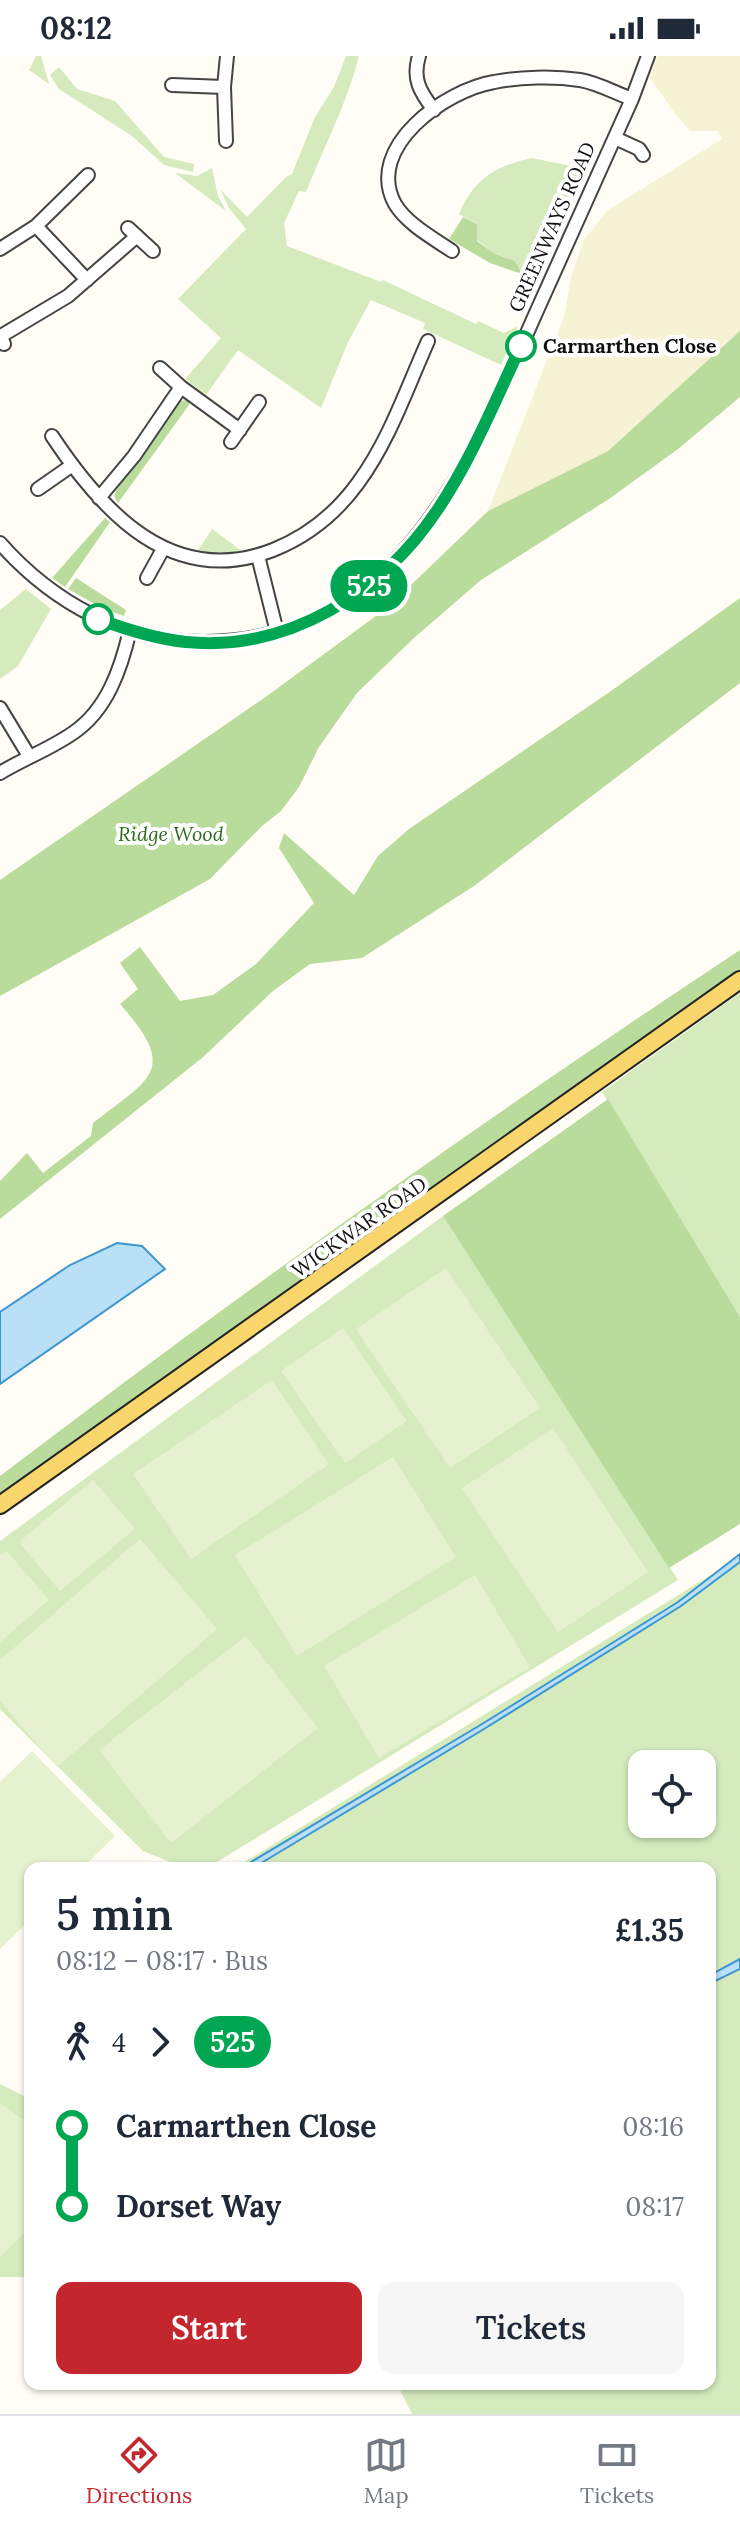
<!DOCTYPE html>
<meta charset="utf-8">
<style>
:root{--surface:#fff;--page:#f6f6f7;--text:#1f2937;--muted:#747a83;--line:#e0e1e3;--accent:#c4262e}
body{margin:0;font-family:Lora,serif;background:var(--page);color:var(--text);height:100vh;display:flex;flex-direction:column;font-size:30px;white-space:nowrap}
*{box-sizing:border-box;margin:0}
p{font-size:26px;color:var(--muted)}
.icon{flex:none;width:44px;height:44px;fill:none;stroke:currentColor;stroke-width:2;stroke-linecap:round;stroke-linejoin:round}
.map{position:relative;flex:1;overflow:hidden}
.side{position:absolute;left:24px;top:1806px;width:692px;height:528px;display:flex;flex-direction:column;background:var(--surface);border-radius:16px;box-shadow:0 2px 6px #0004}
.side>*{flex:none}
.badge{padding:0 16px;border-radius:26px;font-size:28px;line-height:52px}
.buttons{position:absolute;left:628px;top:1694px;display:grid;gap:16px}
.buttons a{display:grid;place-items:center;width:88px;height:88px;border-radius:16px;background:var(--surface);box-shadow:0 2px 6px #0004;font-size:40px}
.map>.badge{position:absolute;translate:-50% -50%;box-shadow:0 0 0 4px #fff}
.legs{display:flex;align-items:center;gap:12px;height:88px;padding:0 32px;font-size:26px}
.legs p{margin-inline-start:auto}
.head{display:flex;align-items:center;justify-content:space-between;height:136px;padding:0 32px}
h1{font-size:44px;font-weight:600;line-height:60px}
.button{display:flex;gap:16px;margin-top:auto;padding:16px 32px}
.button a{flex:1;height:92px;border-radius:16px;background:var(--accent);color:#fff;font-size:32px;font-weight:600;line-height:92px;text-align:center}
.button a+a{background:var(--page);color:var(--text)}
ul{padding:0 32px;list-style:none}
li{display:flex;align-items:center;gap:28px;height:80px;font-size:30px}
li i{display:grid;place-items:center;width:12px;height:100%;margin:0 10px;background:currentColor}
li i::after{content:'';width:20px;height:20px;margin:-10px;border:6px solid;border-radius:50%;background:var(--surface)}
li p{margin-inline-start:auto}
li:first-child i{background:linear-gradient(#0000 50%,currentColor 0)}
li:last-child i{background:linear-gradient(currentColor 50%,#0000 0)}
.status{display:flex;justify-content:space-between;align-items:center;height:56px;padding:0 40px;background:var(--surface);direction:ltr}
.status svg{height:22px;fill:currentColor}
.tab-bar{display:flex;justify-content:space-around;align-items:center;height:112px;border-top:2px solid var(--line);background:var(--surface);font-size:22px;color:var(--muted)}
.tab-bar a{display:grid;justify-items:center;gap:4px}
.tab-bar .selected{color:var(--accent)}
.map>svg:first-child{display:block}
.farmland{fill:#f6f3d4}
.green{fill:#d5ebbd;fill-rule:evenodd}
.forest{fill:#b9dc9c}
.pitch{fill:#e6f2cf}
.water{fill:#b9e0f7;stroke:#3f96cf;stroke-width:2}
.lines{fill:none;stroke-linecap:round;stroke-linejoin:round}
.minor-casing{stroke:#444;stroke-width:16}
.major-casing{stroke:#222;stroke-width:20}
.minor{stroke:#fff;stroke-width:12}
.major{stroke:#f9d66b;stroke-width:16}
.line-1-casing{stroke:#fff;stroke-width:18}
.line-1{stroke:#00a651;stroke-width:12}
.stop-1-dot{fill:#fff;stroke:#00a651;stroke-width:4}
.labels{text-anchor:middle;stroke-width:8;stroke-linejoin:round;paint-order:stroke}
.street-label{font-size:20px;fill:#111;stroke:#fff}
.stop-label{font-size:20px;font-weight:bold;fill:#111;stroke:#fff;text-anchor:start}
.park-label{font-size:20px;font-style:italic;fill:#2f6b1f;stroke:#fff}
</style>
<div class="status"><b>08:12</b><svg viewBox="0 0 49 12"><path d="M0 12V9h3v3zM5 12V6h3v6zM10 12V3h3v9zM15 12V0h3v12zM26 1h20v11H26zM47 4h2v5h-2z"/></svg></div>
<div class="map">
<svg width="740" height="2358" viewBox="0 0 740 2358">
<rect width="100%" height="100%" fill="#fffdf5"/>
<path class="farmland" d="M657 0H740V275L608 395 488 455 565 258 571 221 584 183 608 154 722 83 717 75H690L676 59 650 22Z"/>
<path class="green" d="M36 0H41L49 28 29 14Z
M346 0H359C347 48 324 90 306 136L299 135 284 167 287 190 381 226 383 224 476 268 478 265 504 277 518 270 501 309 423 273 425 267 371 244 348 286 321 352 238 294 206 339 185 323 221 282 178 243 246 173 229 152 220 133 247 161 286 121 292 118 315 61 334 31Z
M59 11 77 33 115 45 164 101 194 108 193 116 164 109 132 80 59 33 50 19Z
M532 102 585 113 589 111 538 221 522 218 515 205 495 198 477 184V168L459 158C474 123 495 110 532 102Z
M212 112 218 140 226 155 175 117 197 120Z
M212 473 242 495 222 498 197 496Z
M26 533 51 553 18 610 0 623V554Z
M740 937V1261L602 1036Z
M443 1160 678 1524 207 1812H185L143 1795 0 1653V1485Z
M740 1501V2358H412L397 2328H710V1812H235ZM642 1708H702V1768H642Z
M0 2028 30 2043V2223L28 2221H0Z"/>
<path class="forest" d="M463 161 477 168V185L495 198 515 205 522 218 490 207 449 183Z
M740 275V341L678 393 609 443 481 524 415 581 357 637 319 691 299 731 281 755 262 770 210 823 0 940V824L267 640 388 551 488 455 608 395Z
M185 344 190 346 189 349 118 447 114 440 116 435 175 347Z
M105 462 110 466 65 531 52 522Z
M76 522 126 554 124 560 102 552 68 533Z
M740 542V627L474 830 362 902 310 908 273 935 202 1002 0 1163V1125L27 1097 43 1117 91 1080 93 1067C151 1021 179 1015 120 948L138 933 120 907 140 891 180 945 213 939 256 908 314 847 279 792 284 777 354 839 378 800 409 773 611 635Z
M740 894V914L0 1439V1420C240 1237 487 1061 740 894Z
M608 1043 740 1261V1468L669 1512 443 1160Z"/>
<path class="pitch" d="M446 1212 540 1352 450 1412 356 1273Z
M343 1272 407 1365 345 1407 281 1315Z
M272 1324 329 1408 191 1503 133 1418Z
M553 1372 648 1516 558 1576 462 1432Z
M393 1401 456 1501 297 1600 235 1499Z
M93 1424 135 1473 60 1535 19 1486Z
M140 1483 217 1573 57 1711 0 1645V1604Z
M7 1495 49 1544 0 1586V1500Z
M475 1519 530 1611 379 1702 324 1610Z
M246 1580 318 1672 171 1787 99 1694Z
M32 1695 115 1780 82 1812H30V1864L0 1893V1726Z
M0 2047 30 2069V2166L27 2174 0 2201Z"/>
<path class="water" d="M117 1187 142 1190 165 1213 0 1328V1256L70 1209Z
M740 1498V1506L681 1550 484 1673 268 1803 253 1812H241L482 1668 678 1546Z
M740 1903V1913L715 1925 710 1931V1919Z"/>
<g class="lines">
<g class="minor-casing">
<path id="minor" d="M419 0C412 23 420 36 434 54
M172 29 224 31
M615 82 639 93 643 99
M226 85 224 31 227 0
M36 170 87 224
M128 172 153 195
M0 193 36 170 88 119
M452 195C433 182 407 168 395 148 364 91 446 34 494 26 520 21 553 20 580 24 598 27 615 37 632 43
M4 288 1 280 68 240 137 180
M160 312 181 331 240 374
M52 380C103 457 173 533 273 494 308 480 337 456 358 427 389 385 407 332 428 285
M231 386 259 346
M38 433 71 410
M99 442 134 400 181 331
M0 487C52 546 125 587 206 586 400 583 468 410 535 259 567 187 600 115 632 43L648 0
M258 500 277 576
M147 522 163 493
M0 652 29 700
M0 717C23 703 50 693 73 677 107 654 121 613 130 574"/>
</g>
<g class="major-casing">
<path id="major" d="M0 1449 740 924"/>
</g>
<use href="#minor" class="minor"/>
<use href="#major" class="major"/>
</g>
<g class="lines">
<g class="line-1-casing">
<path id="line-1" d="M98 563C125 573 156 583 186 586 289 596 383 536 438 453 472 402 495 345 521 290"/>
</g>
<use href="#line-1" class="line-1"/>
</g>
<g class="stop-1-dot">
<circle cx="521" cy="290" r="14"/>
<circle cx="98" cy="563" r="14"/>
</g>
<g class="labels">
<g class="street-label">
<text transform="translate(552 171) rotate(-66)" y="7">GREENWAYS ROAD</text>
<text transform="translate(359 1171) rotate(-35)" y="7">WICKWAR ROAD</text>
</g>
<g class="stop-label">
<text x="543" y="297">Carmarthen Close</text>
</g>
<g class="park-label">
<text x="171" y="785">Ridge Wood</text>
</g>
</g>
</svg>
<div class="buttons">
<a><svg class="icon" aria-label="locate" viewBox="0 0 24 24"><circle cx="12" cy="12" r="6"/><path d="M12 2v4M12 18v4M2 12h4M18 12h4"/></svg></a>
</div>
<b class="badge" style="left:369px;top:530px;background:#00a651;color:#fff">525</b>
<section class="side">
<div class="head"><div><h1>5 min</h1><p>08:12 – 08:17 · Bus</p></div><b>£1.35</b></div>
<div class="legs"><svg class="icon" aria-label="walk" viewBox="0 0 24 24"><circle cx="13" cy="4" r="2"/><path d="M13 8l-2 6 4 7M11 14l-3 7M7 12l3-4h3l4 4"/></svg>4<svg class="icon" aria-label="forward" viewBox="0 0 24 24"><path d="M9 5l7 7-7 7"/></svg><b class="badge" style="background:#00a651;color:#fff">525</b></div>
<ul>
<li><i style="color:#00a651"></i><b>Carmarthen Close</b><p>08:16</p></li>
<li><i style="color:#00a651"></i><b>Dorset Way</b><p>08:17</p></li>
</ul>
<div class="button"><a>Start</a><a>Tickets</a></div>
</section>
</div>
<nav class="tab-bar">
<a class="selected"><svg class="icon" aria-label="directions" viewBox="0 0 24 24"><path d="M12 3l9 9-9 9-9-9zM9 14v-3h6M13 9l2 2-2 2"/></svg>Directions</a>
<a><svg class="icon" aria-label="map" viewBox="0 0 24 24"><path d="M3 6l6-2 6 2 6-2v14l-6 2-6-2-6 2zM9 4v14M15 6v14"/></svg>Map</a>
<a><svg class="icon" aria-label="tickets" viewBox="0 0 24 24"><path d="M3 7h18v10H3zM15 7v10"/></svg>Tickets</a>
</nav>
